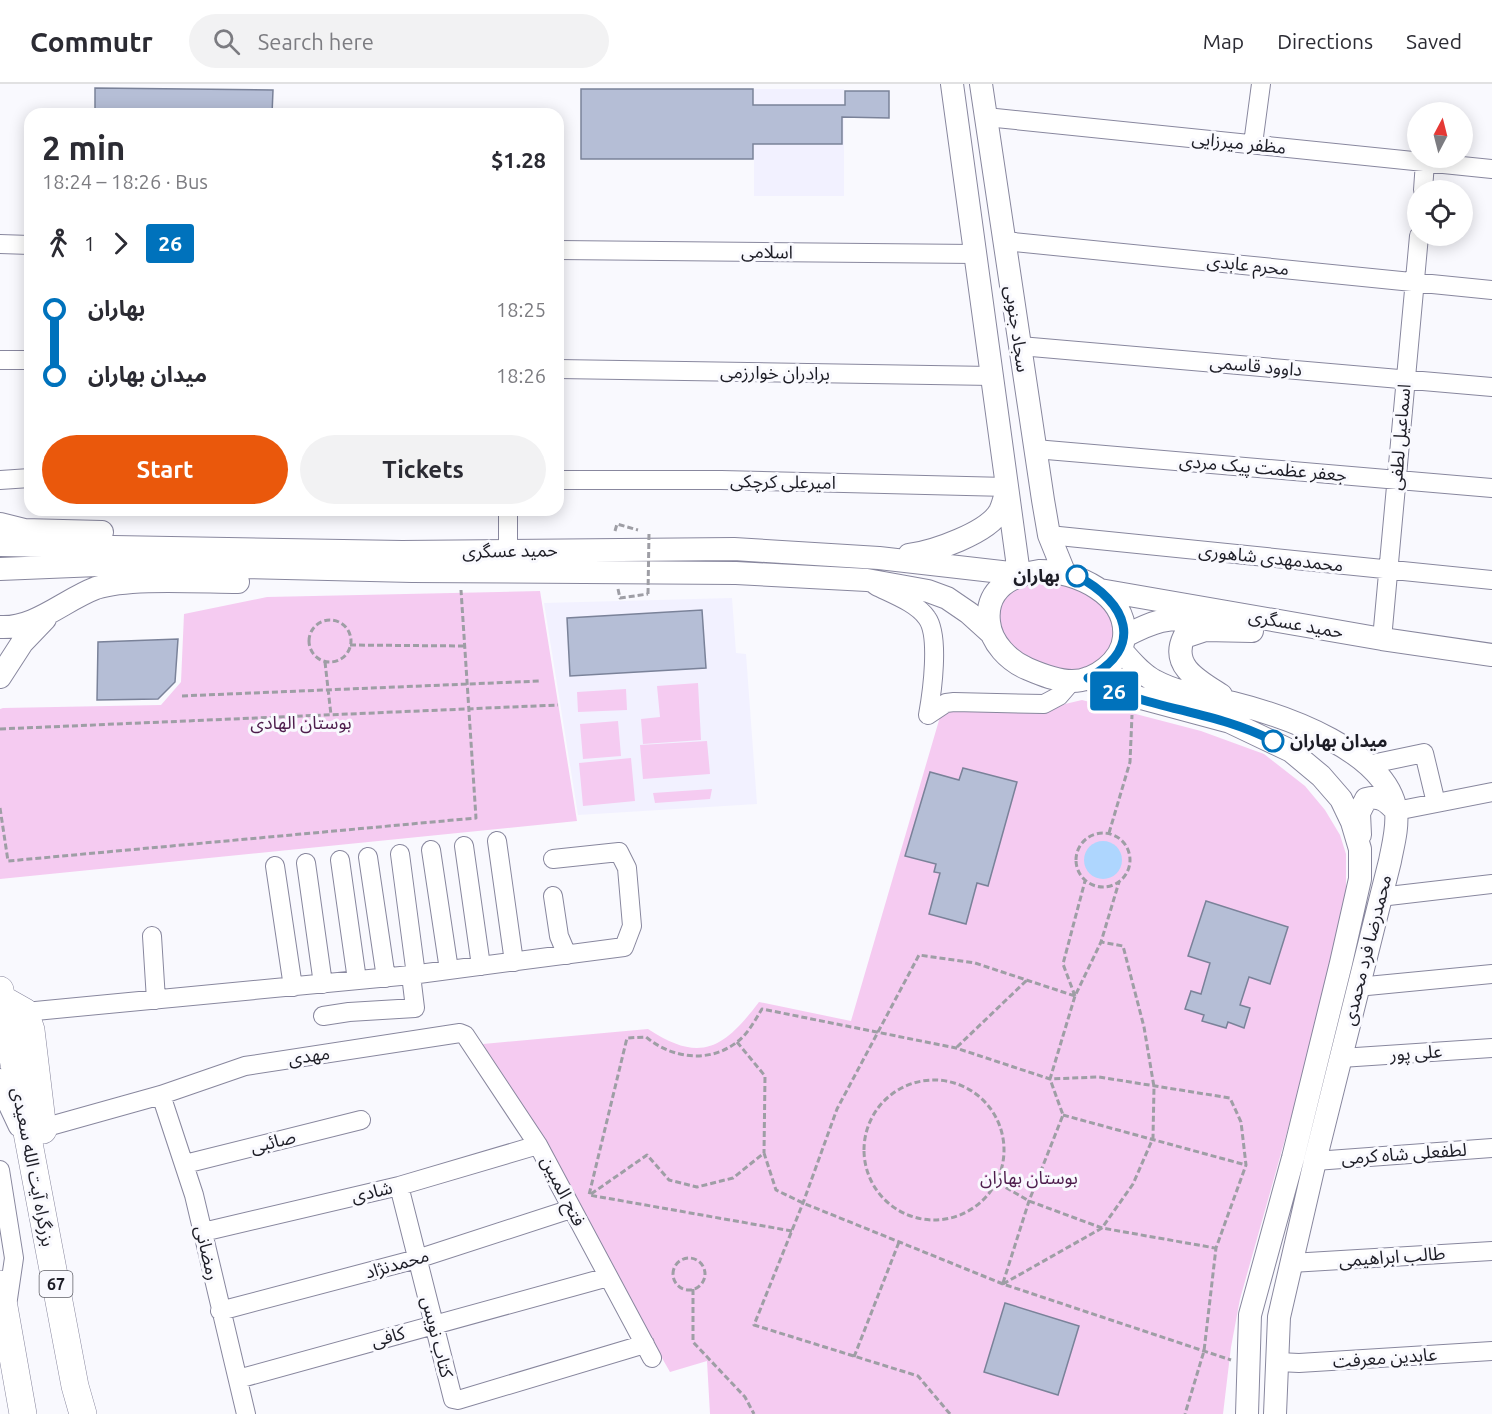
<!DOCTYPE html>
<meta charset="utf-8">
<style>
:root{--surface:#fff;--page:#f2f2f3;--text:#2b2b33;--muted:#7c7c81;--line:#e1e1e2;--accent:#ea580c}
body{margin:0;font-family:Ubuntu,"Noto Sans Arabic",sans-serif;background:var(--page);color:var(--text);height:100vh;display:flex;flex-direction:column;font-size:22px;white-space:nowrap}
*{box-sizing:border-box;margin:0}
p{font-size:20px;color:var(--muted)}
.icon{flex:none;width:33px;height:33px;fill:none;stroke:currentColor;stroke-width:2;stroke-linecap:round;stroke-linejoin:round}
.map{position:relative;flex:1;overflow:hidden}
.drawer{position:absolute;left:24px;top:24px;width:540px;height:408px;display:flex;flex-direction:column;background:var(--surface);border-radius:18px;box-shadow:0 3px 15px #0003}
.drawer>*{flex:none}
.badge{padding:0 12px;border-radius:4px;font-size:21px;line-height:39px}
.needle{width:39px;rotate:7deg}
.buttons{position:absolute;left:1407px;top:18px;display:grid;gap:12px}
.buttons a{display:grid;place-items:center;width:66px;height:66px;border-radius:50%;background:var(--surface);box-shadow:0 3px 15px #0003;font-size:30px}
.map>.badge{position:absolute;translate:-50% -50%;box-shadow:0 0 0 3px #fff}
.legs{display:flex;align-items:center;gap:9px;height:66px;padding:0 18px;font-size:20px}
.legs p{margin-inline-start:auto}
.overview{display:flex;align-items:center;justify-content:space-between;height:102px;padding:0 18px}
h1{font-size:33px;font-weight:600;line-height:45px}
.primary-button{display:flex;gap:12px;margin-top:auto;padding:12px 18px}
.primary-button a{flex:1;height:69px;border-radius:36px;background:var(--accent);color:#fff;font-size:24px;font-weight:600;line-height:69px;text-align:center}
.primary-button a+a{background:var(--page);color:var(--text)}
ul{padding:0 18px;list-style:none}
li{display:flex;align-items:center;gap:21px;height:66px;font-size:22px}
li i{display:grid;place-items:center;width:9px;height:100%;margin:0 8px;background:currentColor}
li i::after{content:'';width:15px;height:15px;margin:-8px;border:4px solid;border-radius:50%;background:var(--surface)}
li p{margin-inline-start:auto}
li:first-child i{background:linear-gradient(#0000 50%,currentColor 0)}
li:last-child i{background:linear-gradient(currentColor 50%,#0000 0)}
header{display:flex;align-items:center;gap:36px;box-sizing:border-box;height:84px;padding:0 30px;background:var(--surface);border-bottom:2px solid var(--line)}
header strong{font-size:28px}
nav{display:flex;gap:33px;margin-inline-start:auto;font-size:21px}
.search{width:420px;height:54px;background:var(--page);display:flex;align-items:center;gap:15px;box-sizing:border-box;padding:0 21px;border-radius:33px;color:var(--muted);font-size:22px}
.map>svg:first-child{display:block}
.built{fill:#f2f1ff}
.green{fill:#f5cbf1}
.water{fill:#aed6fe}
.building{fill:#b5bed6;stroke:#7a8299;stroke-width:1.5}
.lines{fill:none;stroke-linecap:round;stroke-linejoin:round}
.minor-casing{stroke:#88879e;stroke-width:20}
.major-casing{stroke:#88879e;stroke-width:24}
.highway-casing{stroke:#88879e;stroke-width:28}
.path{stroke:#9e9ea5;stroke-width:3;stroke-dasharray:6 3;stroke-linecap:butt}
.minor{stroke:#fff;stroke-width:18}
.major{stroke:#fff;stroke-width:22}
.highway{stroke:#fff;stroke-width:27}
.path-bridge{stroke:#9e9ea5;stroke-width:3;stroke-dasharray:6 3;stroke-linecap:butt}
.line-1-casing{stroke:#fff;stroke-width:14}
.line-1{stroke:#0072bc;stroke-width:9}
.stop-1-dot{fill:#fff;stroke:#0072bc;stroke-width:3}
.labels{text-anchor:middle;stroke-width:6;stroke-linejoin:round;paint-order:stroke}
.shield{fill:#f9f9fe;stroke:#5f5f67;stroke-width:1.5}
.shield-label{font-size:16px;font-weight:bold;fill:#1d1d26}
.street-label{font-size:18px;fill:#1d1d26;stroke:#f9f9fe}
.stop-label{font-size:18px;font-weight:bold;fill:#1d1d26;stroke:#f9f9fe;text-anchor:end}
.park-label{font-size:18px;fill:#4d1c4c;stroke:#f9f9fe}
</style>
<header>
<strong>Commutr</strong>
<div class="search"><svg class="icon" aria-label="search" viewBox="0 0 24 24"><circle cx="10" cy="10" r="6"/><path d="M15 15l6 6"/></svg>Search here</div>
<nav><a>Map</a><a>Directions</a><a>Saved</a></nav>
</header>
<div class="map">
<svg width="1492" height="1330" viewBox="0 0 1492 1330">
<rect width="100%" height="100%" fill="#f9f9fe"/>
<path class="built" d="M754 5H844V112H754Z
M732 514 736 569 746 570 757 720 578 731 544 519Z"/>
<path class="green" d="M1058 495 1097 513 1117 545C1114 552 1113 565 1108 570 1060 620 954 540 1017 500 1027 495 1047 496 1058 495Z
M540 507 577 737 0 795V625L3 624 161 621 181 598 184 530 267 513Z
M698 599 701 656 643 660 641 635 660 633 657 602Z
M626 605 627 626 578 628 577 608Z
M1082 616 1201 647 1264 670 1305 702 1325 726 1340 751 1346 770V810L1329 899 1240 1215 1231 1263 1223 1330H710L707 1277 670 1288 483 960 648 945C701 980 724 964 759 918L851 937 942 626 1031 628Z
M618 637 621 672 583 675 580 640Z
M707 657 710 690 643 695 640 661Z
M631 674 635 717 583 722 579 679Z
M712 705 710 715 655 719 653 709Z"/>
<path class="water" d="M1084 776a19 19 0 1 1 38 0a19 19 0 1 1-38 0Z"/>
<path class="building" d="M95 4 273 6 272 30H95Z
M581 5H753V21H845V7H889V34L842 33V60H753V75H581Z
M702 526 706 584 570 592 567 534Z
M178 555 175 598 158 615 97 616 98 558Z
M963 684 1017 698 988 802 977 799 966 840 929 830 940 789 934 788 936 780 905 772 930 688 959 696Z
M1206 817 1288 843 1270 900 1249 893 1240 921 1250 924 1244 944 1228 938 1226 944 1202 937 1204 931 1185 925 1191 907 1201 910 1210 879 1188 872Z
M1005 1219 1079 1242 1058 1311 984 1288Z"/>
<g class="lines">
<g class="minor-casing">
<path id="minor" d="M986 33 1492 85
M1253 60 1261 0
M1423 106 1425 78
M1004 157 1492 206
M0 160 30 161
M558 166 975 170
M1020 262 1492 303
M0 276H30
M558 285 992 292
M1035 365 1492 404
M0 396 30 394
M558 396H721L1007 403
M508 426V467
M1049 451 1492 496
M876 502C892 510 917 519 927 534 940 552 932 609 928 631
M1382 555 1419 152
M928 631 946 619 954 618 1044 620 1059 612 1072 597
M1367 681 1424 669 1436 719
M1396 727 1492 708
M497 757 514 878
M464 762 481 882
M431 766 449 886
M400 770 416 891
M368 773 386 894
M340 776 357 896
M306 779 323 900
M275 782 293 903
M553 812 559 852 567 871
M1380 813 1492 800
M152 852 156 916
M1357 903 1492 890
M25 928 411 891 624 863 632 842 627 784 619 768 553 775
M323 932 349 928 415 924 411 891
M1341 974 1492 964
M0 994 3 1011 18 1043
M161 1011 194 1111 246 1330
M43 1044 161 1011 245 982 460 949 465 951 538 1061 652 1274
M1315 1077 1492 1064
M185 1080 361 1036
M0 1086 14 1174 8 1215
M399 1102 453 1315 458 1316 645 1260
M203 1148 399 1102 538 1061
M1291 1179 1492 1167
M220 1227 417 1175 571 1125
M1278 1278 1299 1279 1492 1267
M238 1295 608 1193"/>
</g>
<g class="major-casing">
<path id="major" d="M981 0 1043 416 1049 451 1064 488
M0 440 24 446 102 448
M0 461 402 468 734 465 879 474 1019 490 952 0
M909 471C933 468 988 449 1000 427 1003 421 1005 412 1007 405
M0 485 122 480 412 487 736 489 867 496 928 507 947 514 969 529 990 548
M1040 487C1075 487 1128 510 1124 553 1122 577 1095 597 1072 597 1057 597 1042 591 1028 585 1009 577 991 559 989 538 985 505 1012 491 1040 487Z
M1100 506 1382 555 1492 571
M0 543C35 545 64 516 96 504 128 493 202 498 238 498
M1125 552C1152 538 1169 531 1200 537
M1121 566C1131 577 1141 590 1155 597 1179 610 1207 613 1233 619 1285 632 1387 667 1396 727 1398 744 1393 761 1390 777L1315 1077 1279 1233 1275 1330
M0 593 22 559 45 535
M1088 594 1111 606 1230 638 1291 667 1321 692 1341 715 1352 738 1360 765V795L1341 879 1293 1074 1250 1231 1247 1330
M1221 611C1199 597 1170 582 1184 553L1205 546 1252 547
M1360 751 1359 729 1366 715C1380 711 1387 717 1396 727"/>
</g>
<g class="highway-casing">
<path id="highway" d="M0 906 75 1302 83 1330
M2 915 25 928 31 946 43 1046
M0 1200 23 1330"/>
</g>
<path class="path" d="M615 447 617 440 638 446
M618 505 620 514 648 510
M309 557a21 21 0 1 1 42 0a21 21 0 1 1-42 0Z
M350 561 465 562
M325 578 331 631
M182 612 539 597
M0 645 558 621
M0 724 8 777 476 734 461 506
M1076 776a27 27 0 1 1 54 0a27 27 0 1 1-54 0Z
M1109 749 1130 678 1132 631
M1075 912 1063 880 1085 797
M737 958 765 992 764 1069
M957 963 1027 896
M864 1066a70 70 0 1 1 140 0a70 70 0 1 1-140 0Z
M1063 1031 1246 1081
M998 1099 1029 1117 1102 1144 1215 1164
M591 1110 647 1071 669 1096 697 1103 733 1094 764 1069 776 1106 803 1119 1003 1200 1231 1276
M792 1147 589 1111 627 954 646 953C671 974 709 980 737 958 748 950 755 936 762 925L956 964 1050 995 1099 993 1230 1014 1241 1038 1246 1081 1216 1164 1204 1267 1185 1330
M673 1190a16 16 0 1 1 32 0a16 16 0 1 1-32 0Z
M1003 1199 1029 1117 1063 1031 1050 995 1075 912 1101 858 1119 798
M1003 1200 1102 1144 1133 1100 1153 1054 1154 1003 1144 943 1123 862 1101 858
M693 1205V1258L745 1313 754 1330
M854 1273 899 1158
M950 1330 918 1292 754 1241 803 1119 837 1025 919 871 975 879 1075 912"/>
<use href="#minor" class="minor"/>
<use href="#major" class="major"/>
<use href="#highway" class="highway"/>
<path class="path-bridge" d="M648 510 649 449"/>
</g>
<g class="lines">
<g class="line-1-casing">
<path id="line-1" d="M1077 492C1127 518 1146 563 1088 594 1146 626 1215 626 1273 657"/>
</g>
<use href="#line-1" class="line-1"/>
</g>
<g class="stop-1-dot">
<circle cx="1077" cy="492" r="10"/>
<circle cx="1273" cy="657" r="10"/>
</g>
<g class="labels">
<rect class="shield" x="39.5" y="1187" width="33" height="26" rx="4.5"/>
<g class="shield-label">
<text x="56" y="1206">67</text>
</g>
<g class="street-label">
<text transform="translate(1239 59) rotate(6)" y="6">مظفر میرزایی</text>
<text transform="translate(767 168) rotate(1)" y="6">اسلامی</text>
<text transform="translate(1248 181) rotate(6)" y="6">محرم عابدی</text>
<text transform="translate(1017 245) rotate(82)" y="6">سجاد جنوبی</text>
<text transform="translate(1256 282) rotate(5)" y="6">داوود قاسمی</text>
<text transform="translate(775 289) rotate(1)" y="6">برادران خوارزمی</text>
<text transform="translate(1400 353) rotate(-85)" y="6">اسماعیل لطفی</text>
<text transform="translate(1263 384) rotate(5)" y="6">جعفر عظمت پیک مردی</text>
<text transform="translate(783 398) rotate(1)" y="6">امیرعلی کرچکی</text>
<text transform="translate(510 467) rotate(-1)" y="6">حمید عسگری</text>
<text transform="translate(1271 474) rotate(6)" y="6">محمدمهدی شاهوری</text>
<text transform="translate(1296 540) rotate(10)" y="6">حمید عسگری</text>
<text transform="translate(1367 866) rotate(-76)" y="6">محمدرضا فرد محمدی</text>
<text transform="translate(1416 969) rotate(-4)" y="6">علی پور</text>
<text transform="translate(309 972) rotate(-9)" y="6">مهدی</text>
<text transform="translate(273 1058) rotate(-14)" y="6">صائبی</text>
<text transform="translate(1404 1070) rotate(-4)" y="6">لطفعلی شاه کرمی</text>
<text transform="translate(33 1083) rotate(79)" y="6">بزرگراه آیت الله سعیدی</text>
<text transform="translate(563 1107) rotate(63)" y="6">فتح المبین</text>
<text transform="translate(372 1108) rotate(-13)" y="6">شادی</text>
<text transform="translate(207 1169) rotate(77)" y="6">رمضانی</text>
<text transform="translate(1392 1173) rotate(-4)" y="6">طالب ابراهیمی</text>
<text transform="translate(397 1180) rotate(-16)" y="6">محمدنژاد</text>
<text transform="translate(388 1253) rotate(-15)" y="6">کافی</text>
<text transform="translate(437 1253) rotate(76)" y="6">کتاب نویس</text>
<text transform="translate(1385 1274) rotate(-4)" y="6">عابدین معرفت</text>
</g>
<g class="stop-label">
<text x="1060" y="498">بهاران</text>
<text x="1290" y="663" text-anchor="start">میدان بهاران</text>
</g>
<g class="park-label">
<text x="301" y="645">بوستان الهادی</text>
<text x="1029" y="1100">بوستان بهاران</text>
</g>
</g>
</svg>
<div class="buttons">
<a><svg class="needle" viewBox="-14 -14 28 28"><path d="M0-13l5 13h-10z" fill="#e53935"/><path d="M0 13l5-13h-10z" fill="#7c7c81"/></svg></a>
<a><svg class="icon" aria-label="locate" viewBox="0 0 24 24"><circle cx="12" cy="12" r="6"/><path d="M12 2v4M12 18v4M2 12h4M18 12h4"/></svg></a>
</div>
<b class="badge" style="left:1114px;top:607px;background:#0072bc;color:#fff">26</b>
<section class="drawer">
<div class="overview"><div><h1>2 min</h1><p>18:24 – 18:26 · Bus</p></div><b>$1.28</b></div>
<div class="legs"><svg class="icon" aria-label="walk" viewBox="0 0 24 24"><circle cx="13" cy="4" r="2"/><path d="M13 8l-2 6 4 7M11 14l-3 7M7 12l3-4h3l4 4"/></svg>1<svg class="icon" aria-label="forward" viewBox="0 0 24 24"><path d="M9 5l7 7-7 7"/></svg><b class="badge" style="background:#0072bc;color:#fff">26</b></div>
<ul>
<li><i style="color:#0072bc"></i><b>بهاران</b><p>18:25</p></li>
<li><i style="color:#0072bc"></i><b>میدان بهاران</b><p>18:26</p></li>
</ul>
<div class="primary-button"><a>Start</a><a>Tickets</a></div>
</section>
</div>
